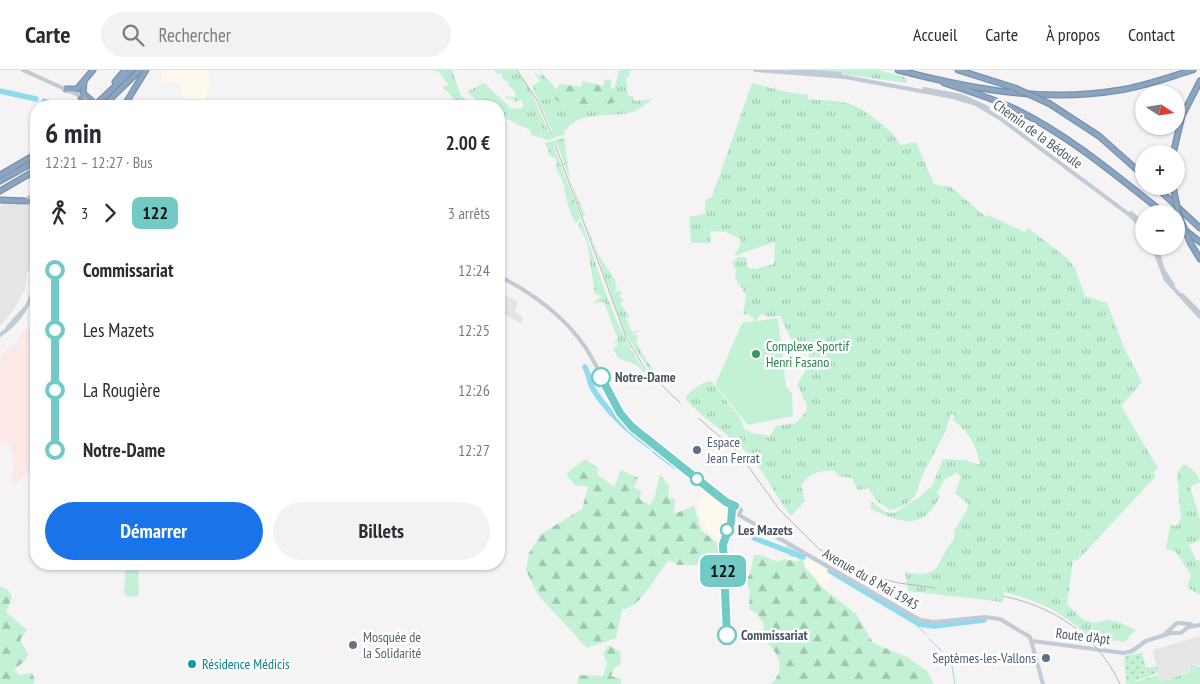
<!DOCTYPE html>
<html lang="fr">
<meta charset="utf-8">
<style>
:root{--surface:#fff;--page:#f2f2f3;--text:#2b2b33;--muted:#7c7c81;--line:#e1e1e2;--accent:#1a73e8}
body{margin:0;font-family:"PT Sans Narrow",sans-serif;background:var(--page);color:var(--text);height:100vh;display:flex;flex-direction:column;font-size:19px;white-space:nowrap}
*{box-sizing:border-box;margin:0}
p{font-size:16px;color:var(--muted)}
.icon{flex:none;width:28px;height:28px;fill:none;stroke:currentColor;stroke-width:2;stroke-linecap:round;stroke-linejoin:round}
.map{position:relative;flex:1;overflow:hidden}
.details{position:absolute;left:30px;top:30px;width:475px;height:470px;display:flex;flex-direction:column;background:var(--surface);border-radius:20px;box-shadow:0 1px 4px #0004}
.details>*{flex:none}
.badge{padding:0 10px;border-radius:8px;font-size:18px;line-height:32px}
.needle{width:32px;rotate:102deg}
.buttons{position:absolute;left:1135px;top:15px;display:grid;gap:10px}
.buttons a{display:grid;place-items:center;width:50px;height:50px;border-radius:50%;background:var(--surface);box-shadow:0 1px 4px #0004;font-size:25px}
.map>.badge{position:absolute;translate:-50% -50%;box-shadow:0 0 0 2px #fff}
.legs{display:flex;align-items:center;gap:8px;height:55px;padding:0 15px;font-size:16px}
.legs p{margin-inline-start:auto}
.headline{display:flex;align-items:center;justify-content:space-between;height:85px;padding:0 15px}
h1{font-size:28px;font-weight:700;line-height:38px}
.primary-button{display:flex;gap:10px;margin-top:auto;padding:10px 15px}
.primary-button a{flex:1;height:58px;border-radius:30px;background:var(--accent);color:#fff;font-size:20px;font-weight:700;line-height:58px;text-align:center}
.primary-button a+a{background:var(--page);color:var(--text)}
ul{padding:0 15px;list-style:none}
li{display:flex;align-items:center;gap:18px;height:60px;font-size:19px}
li i{display:grid;place-items:center;width:8px;height:100%;margin:0 6px;background:currentColor}
li i::after{content:'';width:12px;height:12px;margin:-6px;border:4px solid;border-radius:50%;background:var(--surface)}
li p{margin-inline-start:auto}
li:first-child i{background:linear-gradient(#0000 50%,currentColor 0)}
li:last-child i{background:linear-gradient(currentColor 50%,#0000 0)}
header{display:flex;align-items:center;gap:30px;box-sizing:border-box;height:70px;padding:0 25px;background:var(--surface);border-bottom:1px solid var(--line)}
header strong{font-size:24px}
nav{display:flex;gap:28px;margin-inline-start:auto;font-size:18px}
.search{width:350px;height:45px;background:var(--page);display:flex;align-items:center;gap:12px;box-sizing:border-box;padding:0 18px;border-radius:28px;color:var(--muted);font-size:19px}
.map>svg:first-child{display:block}
.commercial{fill:#fdf9ef}
.education{fill:#e6e4e5}
.medical{fill:#fce8e6}
.grass{fill:url(#grass-tufts)}
.forest{fill:url(#forest-firs)}
.park{fill:url(#park-dots)}
.garden{fill:#c3f1d5}
.lines{fill:none;stroke-linecap:round;stroke-linejoin:round}
.stream{stroke:#90daee;stroke-width:1}
.river{stroke:#90daee;stroke-width:5.5}
.highway-casing{stroke:#7690ad;stroke-width:7}
.secondary{stroke:#c1cbd6;stroke-width:4}
.highway{stroke:#8ba5c1;stroke-width:4.5}
.rail{stroke:#b5b8bd;stroke-width:1}
.highway-bridge-casing{stroke:#7690ad;stroke-width:7;stroke-linecap:butt}
.highway-bridge{stroke:#8ba5c1;stroke-width:4.5}
.line-1-casing{stroke:#fff;stroke-width:11}
.line-1{stroke:#72cac7;stroke-width:8}
.leisure-dot{fill:#2e9e5b;stroke:#fff;stroke-width:2}
.stop-1-dot{fill:#fff;stroke:#72cac7;stroke-width:2.5}
.service-dot{fill:#5c6f8a;stroke:#fff;stroke-width:2}
.worship-dot{fill:#6b7280;stroke:#fff;stroke-width:2}
.culture-dot{fill:#0f9aa8;stroke:#fff;stroke-width:2}
.labels{text-anchor:middle;stroke-width:5;stroke-linejoin:round;paint-order:stroke}
.street-label{font-size:14px;fill:#4a5661;stroke:#fff}
.leisure-label{font-size:14px;fill:#27864d;stroke:#fff;text-anchor:start}
.stop-label{font-size:14px;font-weight:bold;fill:#4a5661;stroke:#fff;text-anchor:start}
.service-label{font-size:14px;fill:#4e5e75;stroke:#fff;text-anchor:start}
.worship-label{font-size:14px;fill:#5b616d;stroke:#fff;text-anchor:start}
.culture-label{font-size:14px;fill:#0d838f;stroke:#fff;text-anchor:start}
</style>
<header>
<strong>Carte</strong>
<div class="search"><svg class="icon" aria-label="search" viewBox="0 0 24 24"><circle cx="10" cy="10" r="6"/><path d="M15 15l6 6"/></svg>Rechercher</div>
<nav><a>Accueil</a><a>Carte</a><a>À propos</a><a>Contact</a></nav>
</header>
<div class="map">
<svg width="1200" height="614" viewBox="0 0 1200 614">
<defs>
<pattern id="grass-tufts" width="24" height="20" patternUnits="userSpaceOnUse" patternTransform="scale(1.25)"><rect width="24" height="20" fill="#c3f1d5"/><path d="M3 7l-1-3M5 7V3M7 7l1-3M15 17l-1-3M17 17v-4M19 17l1-3" fill="none" stroke="#a0c6b0"/></pattern>
<pattern id="forest-firs" width="22" height="20" patternUnits="userSpaceOnUse" patternTransform="scale(1.25)"><rect width="22" height="20" fill="#c3f1d5"/><path d="M5 1l3.5 6h-7zM16 11l3.5 6h-7z" fill="#a0c6b0"/></pattern>
<pattern id="park-dots" width="8" height="8" patternUnits="userSpaceOnUse" patternTransform="scale(1.25)"><rect width="8" height="8" fill="#c3f1d5"/><path d="M2 2h.1M6 6h.1" fill="none" stroke="#a0c6b0" stroke-width="1.8" stroke-linecap="round"/></pattern>
</defs>
<rect width="100%" height="100%" fill="#f5f3f3"/>
<path class="commercial" d="M170 0H208L209 11 211 12 203 35 183 30 180 13H162L161 2Z
M708 422 728 438 730 446 721 470 712 465 701 451 697 431Z
M805 486 832 504 826 516 822 515 805 496Z"/>
<path class="education" d="M10 132H23L30 137 34 142V181L31 201 27 202 25 219 13 241 0 256V135Z
M505 225 518 231 515 242 523 247 521 254 499 241V227L502 229Z
M1200 566V596L1189 594 1190 601 1160 612 1153 580Z"/>
<path class="medical" d="M36 231V396L13 415 11 412 14 394 8 370 0 374V287L11 275 13 277 19 271 21 263 33 254 30 242Z"/>
<path class="grass" d="M433 0H452L461 26 477 36H465L463 33 460 35 441 15 445 17 448 14 440 3Z
M494 0H516L530 19 549 63 553 62 532 16 540 11 534 3 542 6 539 0 562 25 612 28 619 0H633L629 1 630 6 626 7 628 26H633L634 31 653 29C646 33 640 40 632 42 607 49 581 39 565 61L563 58 565 64 563 65 548 70 532 65 530 60 501 46 503 45 499 44V36H485L467 22 484 13 511 38 521 39 524 35 521 30 514 32V30L508 28 507 30 505 26 515 27 516 23 508 15 509 12 501 8 503 5 500 3 499 5Z
M816 0H877L905 7 907 11 906 13Z
M752 13 787 22 808 25V29C843 32 851 29 879 52 888 59 896 65 900 75L916 72 934 114 951 117 986 147 988 145 1025 162 1028 158 1067 188 1075 198 1085 226 1107 233 1125 280 1142 312 1121 336 1158 398 1154 402 1155 407 1077 491 1073 490 1067 534 1082 549 1094 553 1107 550 1119 552 1136 560 1124 572 1102 569 1100 578C1068 546 1048 533 1004 522L1003 532 908 521 905 502C947 510 933 490 955 469L954 461 967 440 968 434 955 423 961 407 957 403 945 409 937 423 940 426C923 462 901 453 871 439V431L885 442 894 443 921 426 932 416 943 389 965 390 980 395C977 376 969 362 953 350L955 346 951 343 946 361 923 404 915 426 904 436 890 440 877 431 868 418 858 420 852 408 838 406 835 401C822 399 807 404 801 416L805 431 791 446C775 426 765 401 746 382 728 363 705 350 687 331L686 326C694 319 700 313 711 311L741 349 744 359 751 363 770 366 776 356 796 353 806 342 807 334C802 328 802 321 797 315L810 292 807 279 802 278 798 282 790 281 792 271 780 246 768 247 761 244 756 251 750 245 743 244 746 225 735 208 736 199 732 193 738 187H746L748 198 755 199 774 194 775 172 734 186 740 176 741 169 726 162 710 161 711 173H691L689 147 705 144V130L712 127Z
M564 68 570 110 585 145 583 148 559 79 558 76 554 77 581 149 575 153 568 136 564 115 555 95 557 94 555 88 551 87 545 73Z
M584 149 598 184 614 208 617 218 614 222 622 221 619 227 624 230 620 233 630 247 626 248 632 262 641 260 632 265H638L636 271C641 281 645 290 653 299L651 303 625 263Z
M581 150C600 204 615 264 651 309L650 310 637 295 618 288 613 279 619 273 613 272 618 270 604 232 593 233 602 226 595 224 587 172 578 154Z
M1183 394C1191 398 1198 403 1200 412L1190 417 1200 449V470L1189 475 1196 490H1200V525L1187 517 1191 505 1175 481 1166 479 1170 455 1176 456 1181 449 1177 404Z
M1190 595 1200 597V614H1127L1158 605 1160 612 1190 602Z"/>
<path class="forest" d="M605 9 611 10V18L617 19 620 25 626 26V30L591 38 584 33 582 37 586 39C575 43 563 35 554 28L559 14 581 17 583 11 603 16Z
M585 389 598 398 597 404 614 417 621 400 638 408 634 417 642 422 639 429 650 435 655 426 660 404 669 416 668 427 675 429 674 444 694 436 701 460 721 476 720 495H677L669 490C659 500 639 541 622 539L616 568 587 578 538 525 526 500 529 483 541 464 582 439 588 417 575 415 566 404Z
M787 475 806 486 802 489 805 497 822 517 857 545 873 573 909 588 927 601 934 614H771C787 598 779 585 766 571L763 572 756 567 762 564 764 554 757 544 749 539 750 522 746 509 750 504 754 485H761L778 492 784 489 799 492 798 487H790L784 480Z
M0 516 9 521 12 528 6 542 27 560 20 570 28 584 25 591 14 599 19 605 32 603 35 611 33 614H0Z
M609 575 620 582 621 594 614 598 611 606 621 609V614H577L579 605 603 606 607 593 603 584Z"/>
<path class="park" d="M1142 583 1146 598 1157 596 1158 603 1126 614 1124 586Z"/>
<path class="garden" d="M778 248 786 317 792 323 793 346 748 355 715 315 742 253Z
M126 494H138L139 526 128 527 124 523Z"/>
<g class="lines">
<path class="stream" d="M912 550 926 565
M929 569 942 581
M946 586 952 596 955 614"/>
<path class="river" d="M0 21 36 29
M44 31 58 36
M585 297C589 304 589 312 593 319 608 343 628 361 651 377
M655 381 675 396
M754 468 803 487
M830 501 919 554 934 556 984 550"/>
<g class="highway-casing">
<path id="highway" d="M898 0C971 19 1044 33 1120 20 1145 16 1169 7 1193 0
M958 0 1015 18
M84 12 83 23 92 31
M115 12 125 0
M944 13C969 21 992 28 1015 39 1070 66 1117 106 1165 144
M66 19H77L93 0
M107 24 132 0
M81 27 85 36
M1050 34 1099 66 1144 106
M103 36 140 0
M124 36 146 0
M1173 84 1182 46 1200 11
M0 105 36 84
M0 111 36 91
M1155 116 1200 158
M0 121 36 100
M0 130 28 131
M1176 153 1200 172
M1191 174 1200 189"/>
</g>
<path class="secondary" d="M23 0 102 36
M755 0 845 7 953 27 976 34 1001 49 1131 146 1144 159
M790 0 840 4
M924 19 962 26 988 38
M36 120 28 129 36 144
M1131 143 1144 155
M1153 176 1166 210 1200 247
M1156 176 1163 200 1173 215
M499 206C536 225 573 253 593 290 606 313 614 338 631 357L726 432 734 444 739 445 741 440
M1182 225 1200 243
M8 257 25 238
M0 265C20 251 32 234 36 209
M729 434 738 436 741 441
M739 445 920 550 934 552 985 547 1000 549 1030 567 1043 614
M1166 563 1177 553 1191 554
M1032 571 1124 583 1132 581 1146 571 1171 563H1181L1188 557 1200 555"/>
<use href="#highway" class="highway"/>
<path class="rail" d="M517 0 537 30 551 63
M556 77 626 267 645 299 680 333
M698 348 737 381 779 439 819 479 863 504 899 513 935 518
M1003 526C1055 537 1097 565 1120 614"/>
<g class="highway-bridge-casing">
<path id="highway-bridge" d="M1015 18 1050 34
M94 36 107 24
M1173 116 1179 146 1191 174"/>
</g>
<use href="#highway-bridge" class="highway-bridge"/>
</g>
<g class="lines">
<g class="line-1-casing">
<path id="line-1" d="M601 307 620 343 632 357 726 432 735 436 732 439 731 453 723 474 727 565"/>
</g>
<use href="#line-1" class="line-1"/>
</g>
<circle class="leisure-dot" cx="756" cy="284" r="5"/>
<g class="stop-1-dot">
<circle cx="601" cy="307" r="9"/>
<circle cx="697" cy="409" r="6"/>
<circle cx="727" cy="460" r="6"/>
<circle cx="727" cy="565" r="9"/>
</g>
<g class="service-dot">
<circle cx="697" cy="380" r="5"/>
<circle cx="1046" cy="588" r="5"/>
</g>
<circle class="worship-dot" cx="353" cy="575" r="5"/>
<circle class="culture-dot" cx="192" cy="594" r="5"/>
<g class="labels">
<g class="street-label">
<text transform="translate(1038 64) rotate(36)" y="5">Chemin de la Bédoule</text>
<text transform="translate(871 509) rotate(30)" y="5">Avenue du 8 Mai 1945</text>
<text transform="translate(1083 566) rotate(7)" y="5">Route d'Apt</text>
</g>
<g class="leisure-label">
<text x="766" y="281">Complexe Sportif<tspan x="766" dy="16">Henri Fasano</tspan></text>
</g>
<g class="stop-label">
<text x="615" y="312">Notre-Dame</text>
<text x="738" y="465">Les Mazets</text>
<text x="741" y="570">Commissariat</text>
</g>
<g class="service-label">
<text x="707" y="377">Espace<tspan x="707" dy="16">Jean Ferrat</tspan></text>
<text x="1036" y="593" text-anchor="end">Septèmes-les-Vallons</text>
</g>
<g class="worship-label">
<text x="363" y="572">Mosquée de<tspan x="363" dy="16">la Solidarité</tspan></text>
</g>
<g class="culture-label">
<text x="202" y="599">Résidence Médicis</text>
</g>
</g>
</svg>
<div class="buttons">
<a><svg class="needle" viewBox="-14 -14 28 28"><path d="M0-13l5 13h-10z" fill="#e53935"/><path d="M0 13l5-13h-10z" fill="#7c7c81"/></svg></a>
<a>+</a>
<a>−</a>
</div>
<b class="badge" style="left:723px;top:501px;background:#72cac7;color:#111">122</b>
<section class="details">
<div class="headline"><div><h1>6 min</h1><p>12:21 – 12:27 · Bus</p></div><b>2.00 €</b></div>
<div class="legs"><svg class="icon" aria-label="walk" viewBox="0 0 24 24"><circle cx="13" cy="4" r="2"/><path d="M13 8l-2 6 4 7M11 14l-3 7M7 12l3-4h3l4 4"/></svg>3<svg class="icon" aria-label="forward" viewBox="0 0 24 24"><path d="M9 5l7 7-7 7"/></svg><b class="badge" style="background:#72cac7;color:#111">122</b><p>3 arrêts</p></div>
<ul>
<li><i style="color:#72cac7"></i><b>Commissariat</b><p>12:24</p></li>
<li><i style="color:#72cac7"></i><span>Les Mazets</span><p>12:25</p></li>
<li><i style="color:#72cac7"></i><span>La Rougière</span><p>12:26</p></li>
<li><i style="color:#72cac7"></i><b>Notre-Dame</b><p>12:27</p></li>
</ul>
<div class="primary-button"><a>Démarrer</a><a>Billets</a></div>
</section>
</div>
